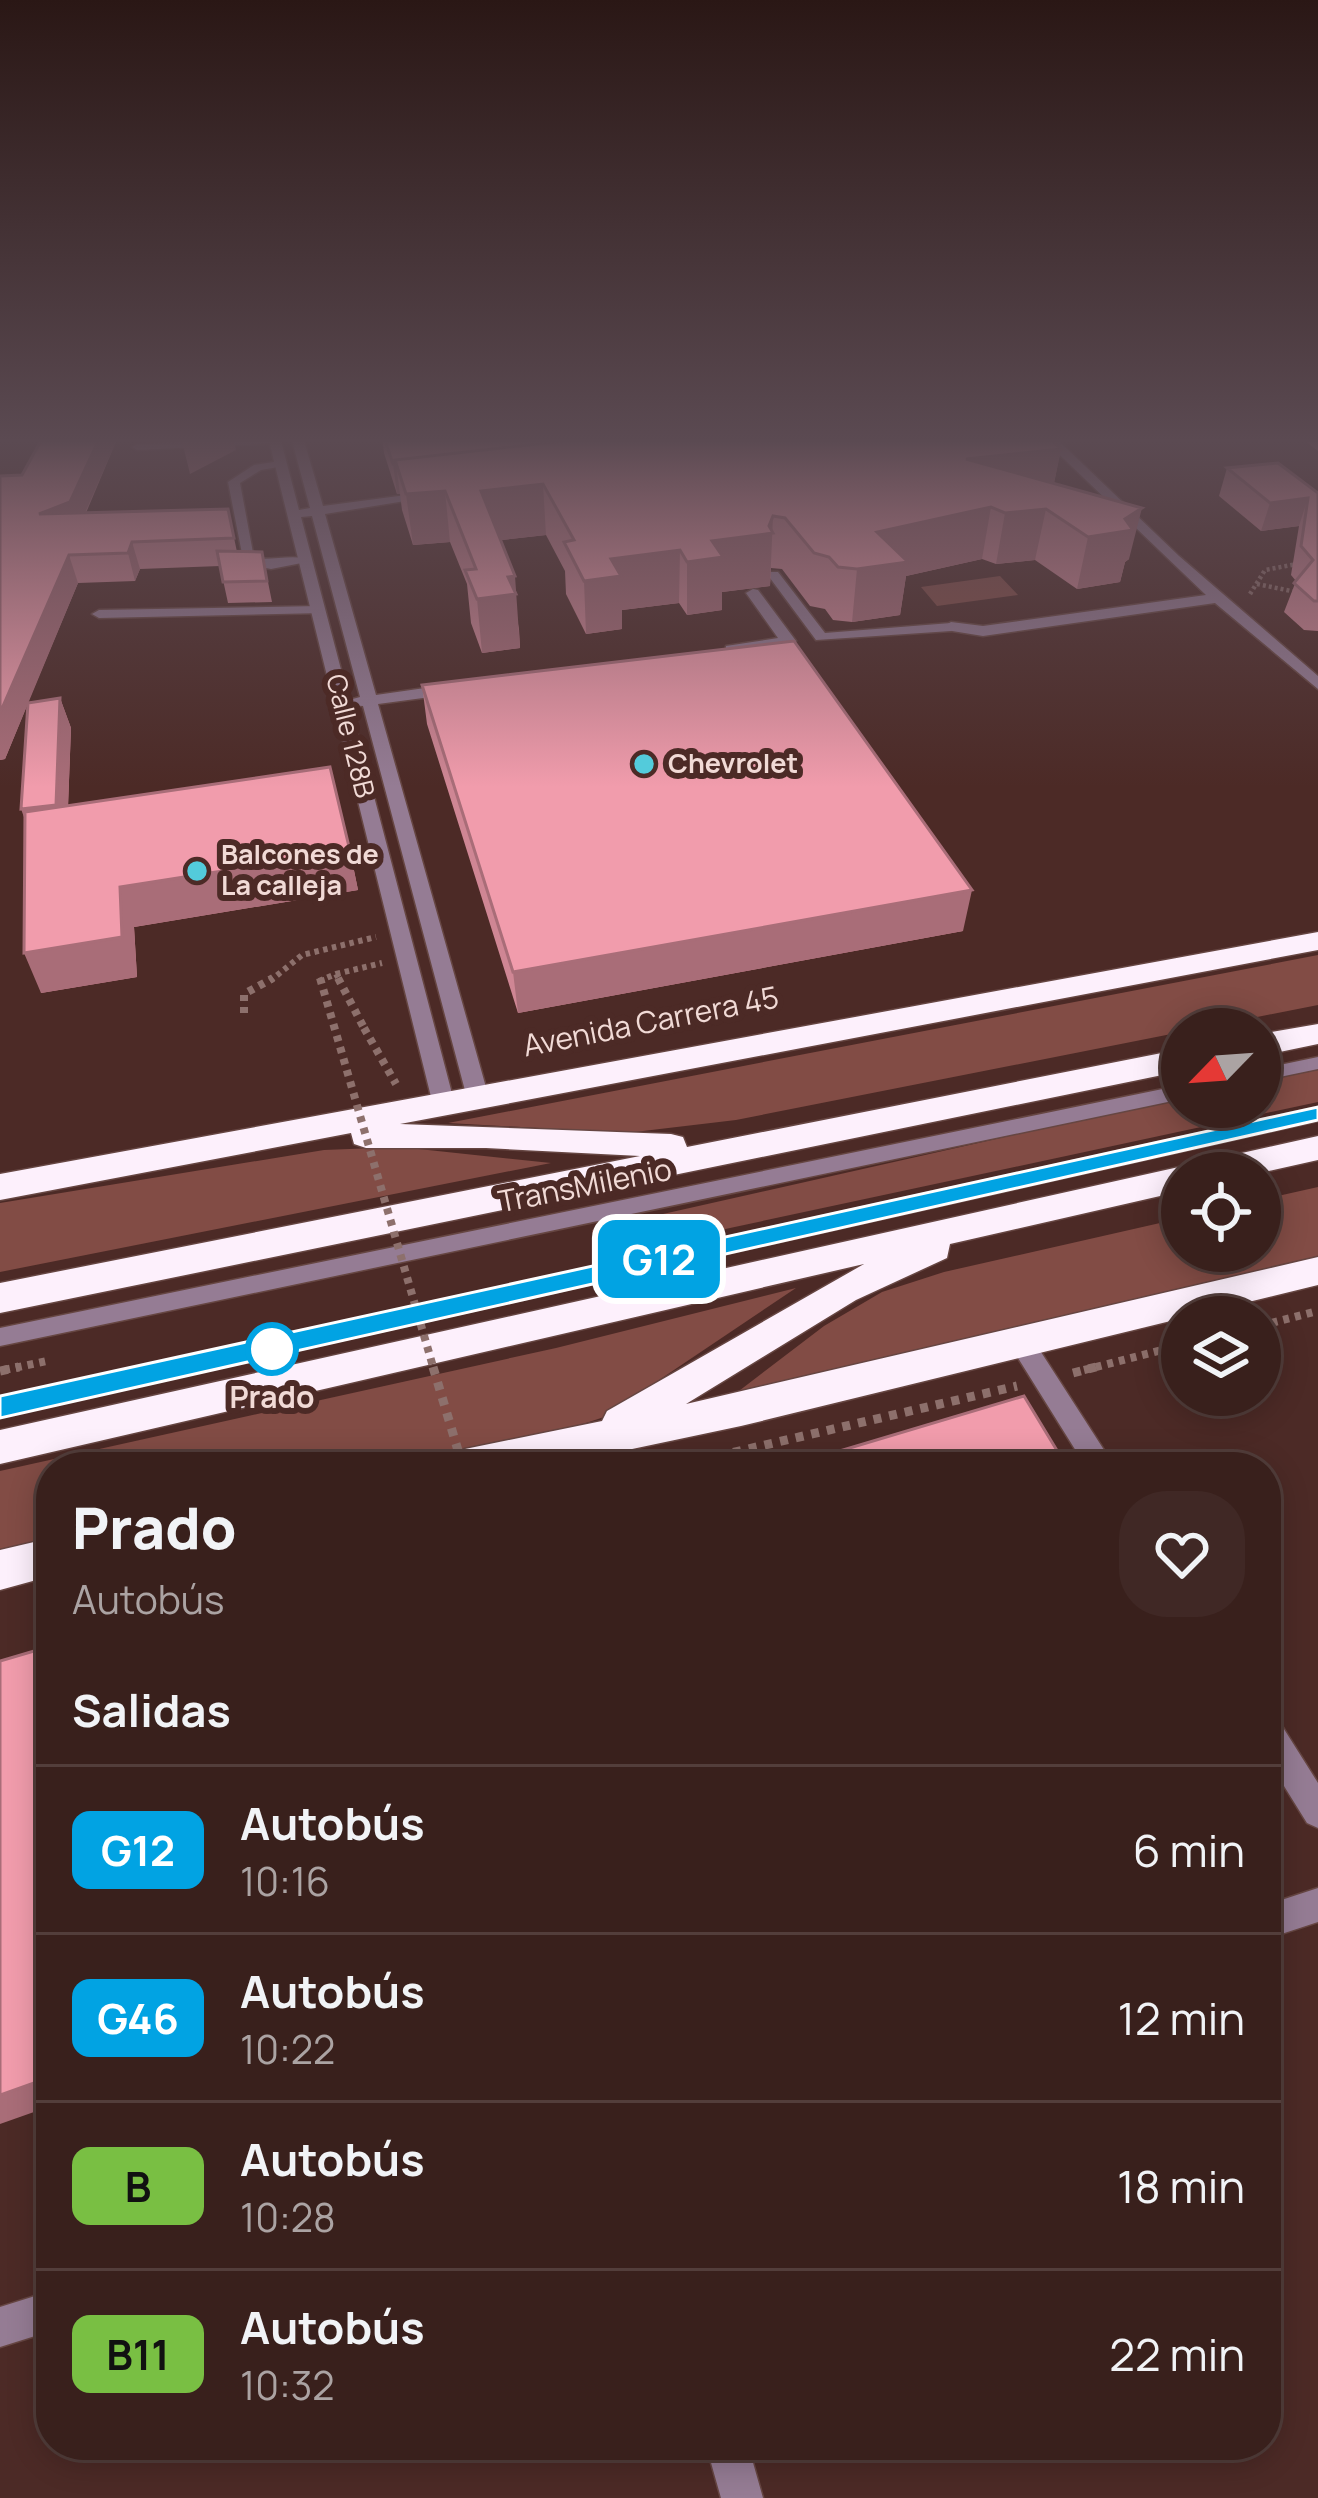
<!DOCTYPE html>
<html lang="es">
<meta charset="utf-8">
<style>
:root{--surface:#39201c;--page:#402825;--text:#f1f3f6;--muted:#aba3a3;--line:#533e3b}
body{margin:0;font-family:Manrope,sans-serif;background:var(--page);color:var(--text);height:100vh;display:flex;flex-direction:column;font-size:45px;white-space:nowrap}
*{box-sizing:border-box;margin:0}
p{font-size:39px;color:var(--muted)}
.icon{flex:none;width:66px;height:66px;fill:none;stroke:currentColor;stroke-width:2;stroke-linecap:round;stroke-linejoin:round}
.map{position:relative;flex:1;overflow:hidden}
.side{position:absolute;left:36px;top:1452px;width:1245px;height:1008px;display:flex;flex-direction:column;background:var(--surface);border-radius:48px;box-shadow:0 6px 30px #0003,0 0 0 3px var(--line)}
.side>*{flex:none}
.badge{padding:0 24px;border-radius:18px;font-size:42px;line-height:78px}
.needle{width:78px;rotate:245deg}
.buttons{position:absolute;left:1161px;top:1008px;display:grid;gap:24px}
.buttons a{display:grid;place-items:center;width:120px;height:120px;border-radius:50%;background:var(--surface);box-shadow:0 6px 30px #0003,0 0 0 3px var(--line);font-size:60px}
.map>.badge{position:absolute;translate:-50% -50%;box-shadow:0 0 0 6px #fff}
h2{padding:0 36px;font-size:45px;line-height:108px}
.round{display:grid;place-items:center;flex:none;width:126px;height:126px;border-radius:48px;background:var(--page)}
.summary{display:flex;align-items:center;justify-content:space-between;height:204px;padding:0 36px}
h1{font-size:57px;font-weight:800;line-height:90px}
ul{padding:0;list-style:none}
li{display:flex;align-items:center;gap:36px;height:168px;padding:0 36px;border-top:3px solid var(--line)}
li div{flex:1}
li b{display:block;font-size:45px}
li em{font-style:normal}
li .badge{min-width:132px;font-weight:700;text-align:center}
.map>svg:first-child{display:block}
.green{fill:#824c45}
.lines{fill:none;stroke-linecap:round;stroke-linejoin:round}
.lane-casing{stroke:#664642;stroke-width:3}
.street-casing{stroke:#664642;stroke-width:3}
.highway-casing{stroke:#664642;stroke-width:3}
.path-far3{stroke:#8d706c;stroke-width:4.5;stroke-dasharray:3 3;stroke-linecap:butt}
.path-far2{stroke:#8d706c;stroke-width:6;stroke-dasharray:4.5 4.5;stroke-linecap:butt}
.path-far1{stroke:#8d706c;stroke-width:8;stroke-dasharray:6 6;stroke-linecap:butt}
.path{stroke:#8d706c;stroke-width:9;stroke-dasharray:8 8;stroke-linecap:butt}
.lane{fill:#957c94;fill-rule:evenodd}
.street{fill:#957c94;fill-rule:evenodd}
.highway{fill:#fdf0fc;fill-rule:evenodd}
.path-bridge-far2{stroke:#8d706c;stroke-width:6;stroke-dasharray:4.5 4.5;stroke-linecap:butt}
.path-bridge-far1{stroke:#8d706c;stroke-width:8;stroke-dasharray:6 6;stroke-linecap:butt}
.path-bridge{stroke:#8d706c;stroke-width:9;stroke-dasharray:8 8;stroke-linecap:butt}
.wall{fill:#cf8694}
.shaded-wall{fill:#a96d78}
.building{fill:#f19cac;stroke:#a96d78;stroke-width:3}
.line{fill:#01a3e3;stroke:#fff;stroke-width:3}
.poi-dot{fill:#53cbdb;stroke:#4c2a26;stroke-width:4.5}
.stop-dot{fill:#fff;stroke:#01a3e3;stroke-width:6}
.labels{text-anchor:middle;stroke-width:12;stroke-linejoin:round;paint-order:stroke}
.far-street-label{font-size:27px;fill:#f1dad6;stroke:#4c2a26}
.far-poi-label{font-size:27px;font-weight:bold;fill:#f1dad6;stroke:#4c2a26;text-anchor:start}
.street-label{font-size:30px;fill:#f1dad6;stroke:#4c2a26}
.stop-label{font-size:30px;font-weight:bold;fill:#f1dad6;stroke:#4c2a26}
</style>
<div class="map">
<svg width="1318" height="2498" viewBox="0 0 1318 2498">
<rect width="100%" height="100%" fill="#4c2a26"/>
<path class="green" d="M1000 576 1018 595 937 606 921 587Z
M1318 955V1005L736 1120 626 1133 448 1123Z
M1318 1069V1102L599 1256 592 1230 1182 1097V1107H1260V1081Z
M400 1147 551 1163 0 1272V1203L324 1150Z
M1318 1187V1256L735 1394 824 1326 882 1292 944 1272 1182 1218V1251H1260V1200Z
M796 1288 604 1417 535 1440 387 1467H51V1538L0 1550V1471L556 1348Z"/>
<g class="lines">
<g class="lane-casing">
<path id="lane" d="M274 438 278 443 137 450 132 447 137 444Z
M280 461 284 462V466L261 470 240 483 254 558C272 561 297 553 312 561L271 569 244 564 228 482 254 465Z
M770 572H778L825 633 951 623 958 627 951 631 816 640 770 578Z
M319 606 325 610 324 613 99 618 92 614 99 610Z
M1318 1057V1069L1260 1081V1069Z
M1182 1085V1099L0 1346V1328Z
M1318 1107V1121L0 1417V1397Z"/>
</g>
<g class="street-casing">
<path id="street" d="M268 437H280L299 510 310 508 291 437H303L323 506 429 492 436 496 325 514 376 695 453 684 461 689 453 694 378 704 489 1098 486 1103H470L467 1098 363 706 350 705 455 1105 444 1113 433 1105ZM312 516 360 697 349 700 301 517Z
M1041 437H1055L1062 444 1179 556 1318 676V689L1215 603 983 636 946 630 943 627 951 622 983 626 1206 595Z
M753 589 758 590 796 641 788 646 726 652V646L778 638 746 593Z
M1021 1332 1030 1335 1115 1467H1086L1008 1342 1012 1335Z
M1266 1714 1277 1718 1318 1783V1828L1307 1823 1266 1757Z
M1318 1888V1922L1266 1939V1905Z
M51 2291V2331L0 2347V2307Z
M706 2445H748L763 2498H721Z"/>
</g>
<g class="highway-casing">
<path id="highway" d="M1318 932V950L400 1124 671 1134 683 1137 687 1147 1182 1049V1071L0 1313V1283L640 1156 486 1148H366L354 1144 351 1133 0 1200V1174Z
M1318 1024V1044L1260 1056V1034Z
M1318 1136V1160L1260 1173H1182V1191L950 1244 947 1258 856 1300 686 1404 1318 1257V1285L741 1426 547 1467H445L451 1455 465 1449 602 1421 607 1411 864 1264 0 1464V1430Z
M51 1538V1576L0 1590V1550Z"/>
</g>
<path class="path-far3" d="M1257 584 1301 593
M1250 594 1265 570 1318 560"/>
<path class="path-far2" d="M336 974 382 963
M270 981 302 955 376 937"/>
<path class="path-far1" d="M244 1013V994L273 978
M364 1028 396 1084
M1260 1326 1318 1311
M4 1370 47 1361
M1084 1370 1182 1345"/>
<path class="path" d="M0 1371 19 1367
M1073 1373 1096 1367
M671 1467 1017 1386"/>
<use href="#lane" class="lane"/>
<use href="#street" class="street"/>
<use href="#highway" class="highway"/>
<path class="path-bridge-far2" d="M319 981 336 974 340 981"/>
<path class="path-bridge-far1" d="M320 978 434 1370
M338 978 364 1028"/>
<path class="path-bridge" d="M433 1367 463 1467"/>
</g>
<path class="wall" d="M43 437H118L86 513 228 509 237 552H262L272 602 228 603 220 566 140 569 135 581 78 583 28 702 60 698 71 728 68 806 350 851 358 890 134 927 137 977 41 993 28 703 5 759 0 760V476L22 475Z
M382 437H1048L1061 449 1054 483 1129 559 1125 562 1120 582 1077 589 1035 560 996 564 982 559 906 576 900 615 852 622 833 620 825 609 810 606 782 569 771 568 770 586 722 592V610L687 615 679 603 622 610V629L586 634 566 594 565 571 546 535 501 540 519 629 520 648 482 653 471 623 467 584 450 542 413 545 402 510 400 494H397L384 453Z
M1300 437H1318V451Z
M1227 468 1318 493V631L1304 630 1284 612 1296 581 1291 575 1299 526 1261 531 1219 496Z
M422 685 963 931 518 1013 427 724Z"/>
<path class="shaded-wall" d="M100 437H118L78 529 39 514Z
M199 437H233L236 450 190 474 183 445Z
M1061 449 1051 498 966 459Z
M393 464H396L400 494H397Z
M543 484 546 535 485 542 481 491Z
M445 491 450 542 413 545 406 494Z
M1308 498 1299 526 1261 531 1270 503Z
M991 507 982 559 906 576 900 615 852 622 857 569 877 532Z
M1142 508 1129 559 1125 562 1120 582 1077 589 1088 537 1125 519Z
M1046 509 1035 560 996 564 1005 513Z
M773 516 770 586 722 592V610L687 615V562L712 541 769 526Z
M132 542 140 569 135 581 128 553Z
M680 550 679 603 622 610V629L586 634 584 581 611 559Z
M69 555 78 583 5 759 0 760V713Z
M515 576 520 648 482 653 477 599 508 577Z
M60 698 71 728 67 835 32 839 21 809Z
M350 851 358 890 134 927 137 977 41 993 24 953 120 887Z
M972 890 963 931 518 1013 513 972Z
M51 2077V2106L0 2124V2095Z"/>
<path class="building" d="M43 437H100L70 502 39 514 228 509 234 538 132 542 128 553 69 555 0 713V476L22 475Z
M182 437H199L183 445Z
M384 437H600L395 460 396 464H393Z
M600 437H1048L1061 449 966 459 1142 508 1125 519 1133 530 1088 537 1046 509 1005 513 991 507 877 532 908 562 857 569 838 567 829 557 814 553 785 518 773 516 769 526 773 533 712 541 723 557 687 562 680 550 611 559 621 576 584 581 564 542 574 540 543 484 481 491 515 576 508 577 516 594 477 599 465 570 476 569 445 491 406 494 395 460Z
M1278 463 1318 493V601H1314L1294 583 1313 560 1301 546 1308 498 1270 503 1227 468Z
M217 551 262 552 267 581 223 582Z
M794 641 972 890 513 972 422 685Z
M60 698 56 805 21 809 28 703Z
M330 767 350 851 120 887 122 937 24 953 25 812Z
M1024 1396 1067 1467H786Z
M51 1646V2077L0 2095V1661Z
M1266 1792 1277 1810 1266 1814Z"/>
<linearGradient id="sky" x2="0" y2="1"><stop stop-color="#2a1715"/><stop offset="0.56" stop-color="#5b4a52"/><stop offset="1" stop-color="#5b4a52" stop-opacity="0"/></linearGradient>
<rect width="1318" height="787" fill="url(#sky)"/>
<path class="line" d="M1318 1107V1120L0 1418V1396Z"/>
<g class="poi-dot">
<circle cx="644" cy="764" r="12"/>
<circle cx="197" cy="871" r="12"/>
</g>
<circle class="stop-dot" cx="272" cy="1349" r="24"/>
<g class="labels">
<g class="far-street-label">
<text transform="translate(350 736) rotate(76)" y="9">Calle 128B</text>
</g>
<g class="far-poi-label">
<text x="668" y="773">Chevrolet</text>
<text x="221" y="864">Balcones de<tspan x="221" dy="31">La calleja</tspan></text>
</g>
<g class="street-label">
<text transform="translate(651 1022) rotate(-11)" y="10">Avenida Carrera 45</text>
<text transform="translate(585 1186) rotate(-11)" y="10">TransMilenio</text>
</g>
<g class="stop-label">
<text x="272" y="1408">Prado</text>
</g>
</g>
</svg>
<div class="buttons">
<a><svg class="needle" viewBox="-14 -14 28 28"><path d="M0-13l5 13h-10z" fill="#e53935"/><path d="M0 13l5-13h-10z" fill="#aba3a3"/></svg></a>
<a><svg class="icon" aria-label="locate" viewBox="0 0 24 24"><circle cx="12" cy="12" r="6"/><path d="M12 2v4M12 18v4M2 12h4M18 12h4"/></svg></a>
<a><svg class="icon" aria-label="layers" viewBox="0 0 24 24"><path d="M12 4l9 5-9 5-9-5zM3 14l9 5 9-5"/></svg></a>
</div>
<b class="badge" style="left:659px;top:1259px;background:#01a3e3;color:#fff">G12</b>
<section class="side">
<div class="summary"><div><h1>Prado</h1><p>Autobús</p></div><a class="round"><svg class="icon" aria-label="heart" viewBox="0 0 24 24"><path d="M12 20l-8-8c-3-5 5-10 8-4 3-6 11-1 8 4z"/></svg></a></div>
<h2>Salidas</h2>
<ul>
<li><span class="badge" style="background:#01a3e3;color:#fff">G12</span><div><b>Autobús</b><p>10:16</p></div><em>6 min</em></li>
<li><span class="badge" style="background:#01a3e3;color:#fff">G46</span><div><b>Autobús</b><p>10:22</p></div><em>12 min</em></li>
<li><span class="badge" style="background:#79bf43;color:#111">B</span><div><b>Autobús</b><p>10:28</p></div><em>18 min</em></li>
<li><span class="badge" style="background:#79bf43;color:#111">B11</span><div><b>Autobús</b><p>10:32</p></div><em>22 min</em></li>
</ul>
</section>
</div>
